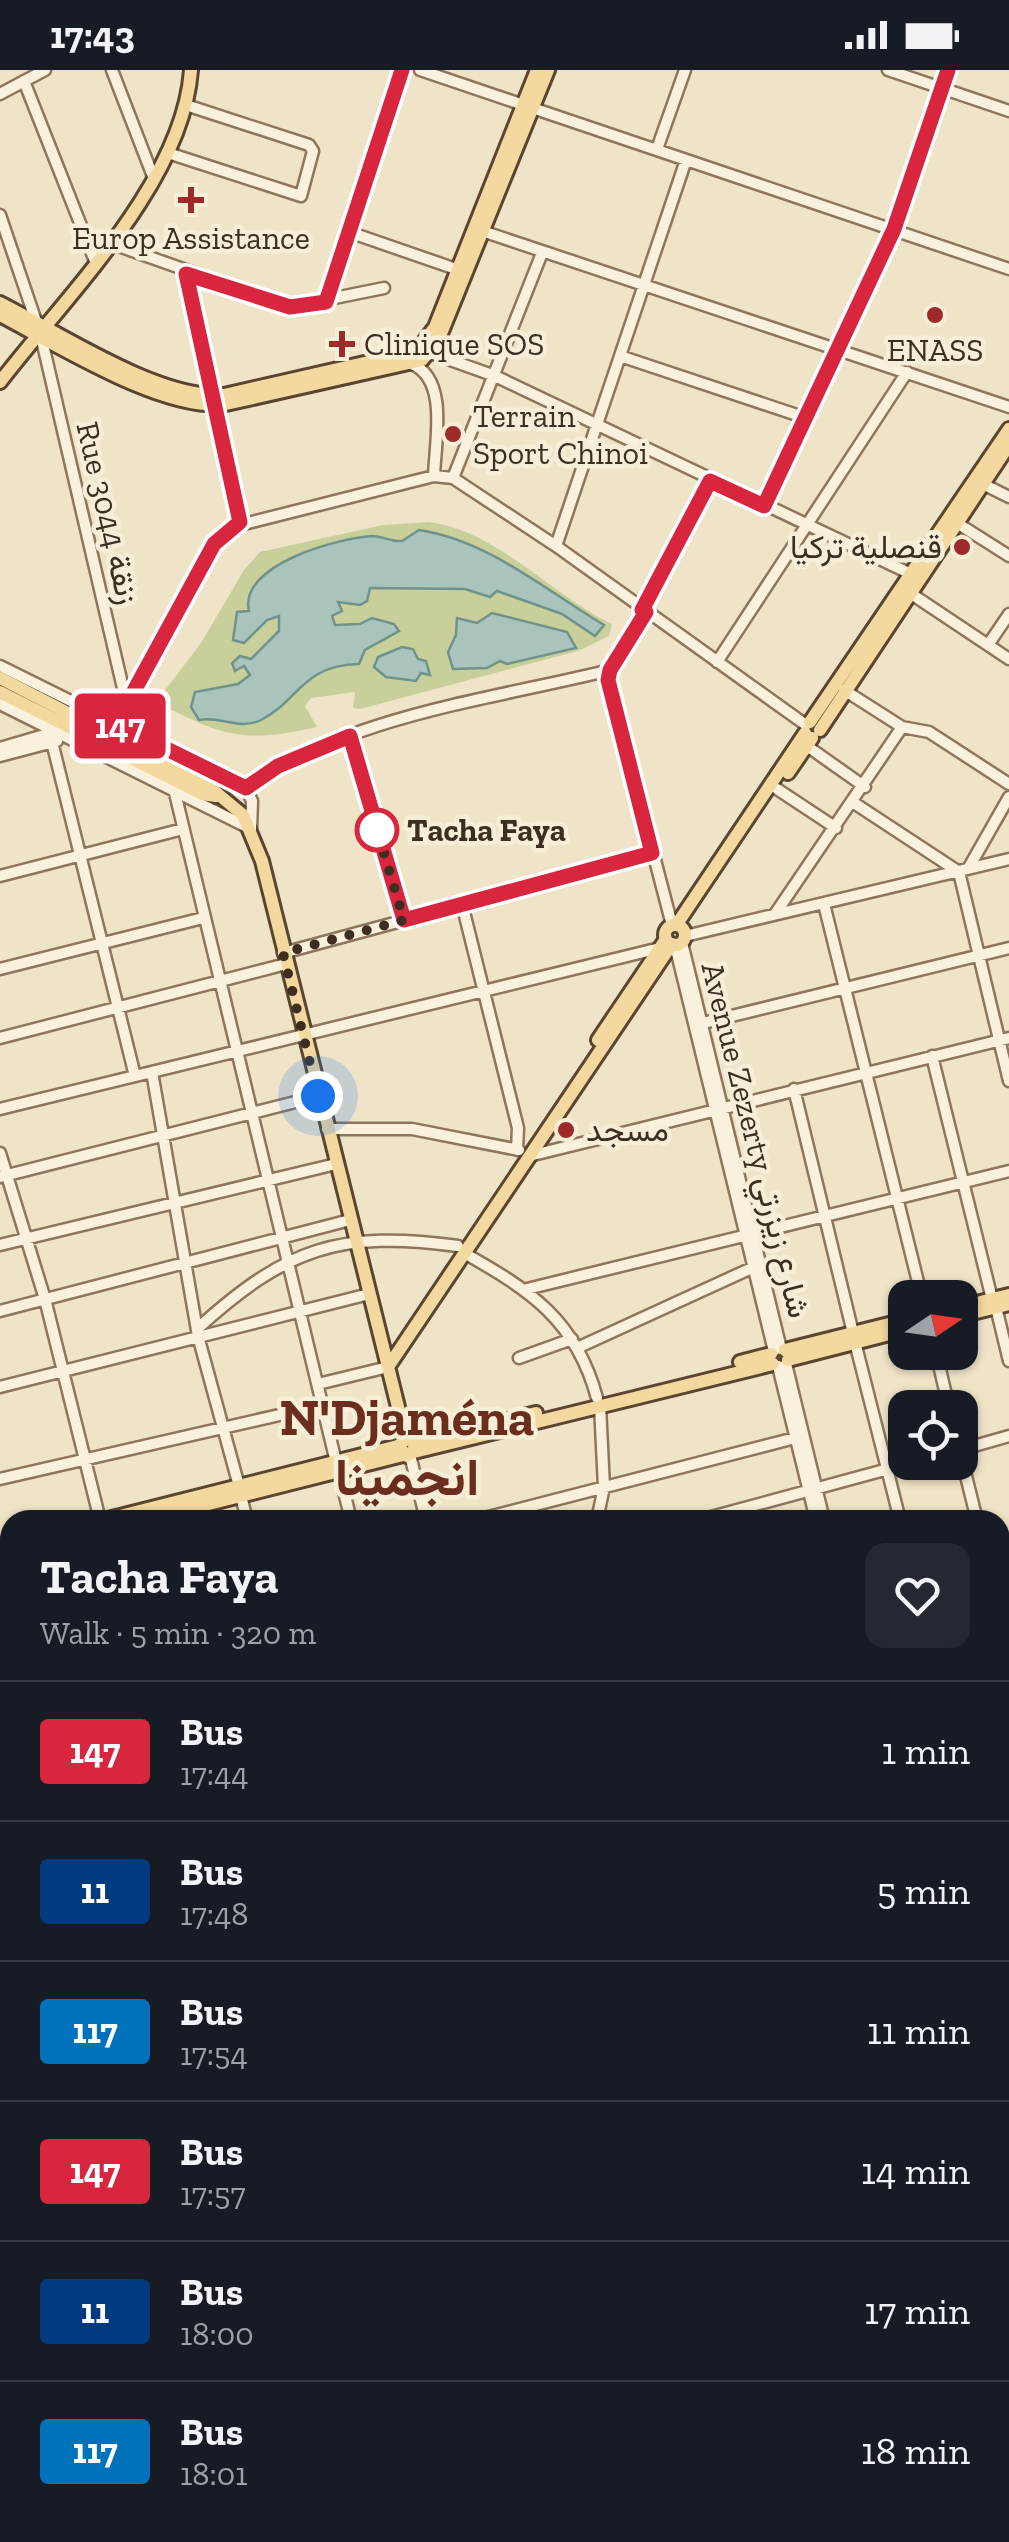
<!DOCTYPE html>
<meta charset="utf-8">
<style>
:root{--surface:#171b24;--page:#242831;--text:#f1f3f6;--muted:#9ea1a6;--line:#363941}
body{margin:0;font-family:"Zilla Slab",Vazirmatn,serif;background:var(--page);color:var(--text);height:100vh;display:flex;flex-direction:column;font-size:38px;white-space:nowrap}
*{box-sizing:border-box;margin:0}
p{font-size:32px;color:var(--muted)}
.icon{flex:none;width:55px;height:55px;fill:none;stroke:currentColor;stroke-width:2;stroke-linecap:round;stroke-linejoin:round}
.map{position:relative;flex:1;overflow:hidden}
.panel{position:absolute;left:0px;top:1440px;width:1010px;height:1032px;display:flex;flex-direction:column;background:var(--surface);border-radius:30px 30px 0 0;box-shadow:0 2px 8px #0004}
.panel>*{flex:none}
.badge{padding:0 20px;border-radius:8px;font-size:35px;line-height:65px}
.needle{width:65px;rotate:77deg}
.buttons{position:absolute;left:888px;top:1210px;display:grid;gap:20px}
.buttons a{display:grid;place-items:center;width:90px;height:90px;border-radius:20px;background:var(--surface);box-shadow:0 2px 8px #0004;font-size:50px}
.you{position:absolute;width:50px;height:50px;margin:-25px;border:8px solid #fff;border-radius:50%;background:#1a73e8;box-shadow:0 0 0 15px #1a73e833}
.map>.badge{position:absolute;translate:-50% -50%;box-shadow:0 0 0 5px #fff}
.round{display:grid;place-items:center;flex:none;width:105px;height:105px;border-radius:20px;background:var(--page)}
.summary{display:flex;align-items:center;justify-content:space-between;height:170px;padding:0 40px}
h1{font-size:48px;font-weight:800;line-height:75px}
ul{padding:0;list-style:none}
li{display:flex;align-items:center;gap:30px;height:140px;padding:0 40px;border-top:2px solid var(--line)}
li div{flex:1}
li b{display:block;font-size:38px}
li em{font-style:normal}
li .badge{min-width:110px;font-weight:700;text-align:center}
.status{display:flex;justify-content:space-between;align-items:center;height:70px;padding:0 50px;background:var(--surface);direction:ltr}
.status svg{height:28px;fill:currentColor}
.map>svg:first-child{display:block}
.green{fill:#c9cf9b}
.water{fill:#a9c4bc;stroke:#6f938a;stroke-width:2.5}
.lines{fill:none;stroke-linecap:round;stroke-linejoin:round}
.minor-casing{stroke:#8d765c;stroke-width:15}
.major-casing{stroke:#5b4430;stroke-width:18}
.minor{stroke:#faf1dc;stroke-width:10}
.major{stroke:#f3d9a0;stroke-width:12}
.line-casing{stroke:#fff;stroke-width:22}
.line{stroke:#d7263d;stroke-width:15}
.walk{stroke:#3d2e20;stroke-width:10;stroke-dasharray:0 18}
.poi-dot{fill:#9e2a2b;stroke:#f7eed8;stroke-width:4}
.stop-dot{fill:#fff;stroke:#d7263d;stroke-width:5}
.labels{text-anchor:middle;stroke-width:9;stroke-linejoin:round;paint-order:stroke}
.poi-label{font-size:32px;fill:#3d2e20;stroke:#f7eed8;text-anchor:start}
.street-label{font-size:32px;fill:#3d2e20;stroke:#f7eed8}
.stop-label{font-size:32px;font-weight:bold;fill:#3d2e20;stroke:#f7eed8;text-anchor:start}
.town-label{font-size:52px;font-weight:bold;fill:#6b2e1e;stroke:#f7eed8}
</style>
<div class="status"><b>17:43</b><svg viewBox="0 0 49 12"><path d="M0 12V9h3v3zM5 12V6h3v6zM10 12V3h3v9zM15 12V0h3v12zM26 1h20v11H26zM47 4h2v5h-2z"/></svg></div>
<div class="map">
<svg width="1009" height="2472" viewBox="0 0 1009 2472">
<rect width="100%" height="100%" fill="#f0e4c8"/>
<path class="green" d="M428 452C497 460 551 525 612 554L609 566 578 581 360 639 353 638 355 622 311 628 305 636 317 657C242 674 223 666 156 632L201 573 244 500 260 482 383 455Z"/>
<path class="water" d="M419 460C487 470 544 519 604 555L595 566 562 544 497 521 490 527 465 519 370 518 367 531 360 535 338 532 342 541 332 546 335 555 360 554 372 548 394 554 399 561 365 580 359 594C302 595 299 631 261 650 239 661 219 645 199 650L191 637 195 622 238 614 250 605 244 596 235 601 232 593 240 586 251 589 279 561V546L267 550 244 573 233 570 237 542 249 541C238 495 338 468 372 466 383 466 391 472 402 471Z
M492 543 567 562 576 578 507 594 500 591 487 598 453 599 448 582 456 565 457 548 477 553Z
M402 577 413 579 418 589 426 591 430 605 421 603 416 611 386 607 374 597 378 587Z"/>
<g class="lines">
<g class="minor-casing">
<path id="minor" d="M112 0 154 109
M420 0 1009 199
M888 0 1009 41
M24 11 95 191
M0 24 45 0
M657 79 685 0
M168 83 301 126 313 81 309 75 186 35
M0 145 41 266 126 631
M482 161 1009 337
M349 162 456 199
M110 173 290 237 384 218
M186 204 240 452
M326 232 402 0
M425 281 495 306 911 504
M620 286 803 347
M412 294C449 309 435 373 434 406
M453 408 542 183
M983 414 1009 427
M764 435 893 159 949 0
M957 453 1009 486
M556 476 686 90
M910 523 1009 589
M642 540 709 411
M646 543 608 610 672 855
M988 575 1009 544
M717 592 907 302
M0 596 246 718 252 731 251 759 0 634
M844 620 902 657 929 662 1009 714
M116 654 214 474 228 458 434 406 453 408 556 476 806 655
M350 666 404 850
M52 672 135 1006
M807 676 865 717
M0 678 58 661
M0 686 57 671
M246 718C350 645 489 630 610 600
M777 719 836 758
M175 723 336 1392
M854 733 959 802 1009 1011
M968 799 1009 727
M0 806 183 759
M462 834 518 1058 517 1080
M824 834 922 1228
M775 844 902 657
M685 866 1009 789
M682 873 781 1279
M675 875 774 1281
M283 883 653 783
M0 899 203 848
M695 955 1009 878
M0 968 286 894
M932 986 992 1229
M152 1002 198 1266 239 1416
M794 1019 853 1263
M0 1039 660 878
M327 1059H412L519 1080
M0 1083 45 1229 100 1450
M529 1086 1009 968
M0 1107 319 1026
M0 1175 336 1094
M464 1183C530 1220 576 1250 597 1328
M527 1219 1009 1101
M996 1237 1009 1291
M0 1241 350 1150
M197 1259C286 1178 339 1160 458 1176
M855 1272 900 1450
M577 1278 754 1197
M936 1282 949 1338
M519 1288 572 1269
M786 1294 824 1450
M778 1296 816 1450
M318 1314 388 1297
M0 1317 369 1224
M960 1380 1009 1366
M960 1382 977 1450
M410 1385 426 1450
M339 1402 351 1450
M0 1409 323 1335
M241 1426 247 1450
M477 1450 795 1368
M597 1450 604 1417 600 1336
M700 1450 914 1392
M1000 1506 1009 1504
M1000 1546 1009 1582
M0 1558 10 1600
M0 1649 10 1647
M1000 1697 1009 1694
M0 1728 10 1726
M0 1801 10 1799
M1000 1873 1009 1871
M0 1876 10 1874
M0 1943 10 1941
M1000 1946 1009 1944
M1000 2008 1009 2006
M0 2050 10 2048
M1000 2064 1009 2062
M1000 2116 1009 2136
M1000 2135 1009 2154
M1000 2207 1009 2205
M1000 2274 1009 2272
M0 2308 10 2306
M1000 2380 1009 2377
M0 2388 10 2390
M0 2449 10 2451
M64 2462 104 2472
M154 2462 155 2472
M332 2462 359 2472
M799 2462 805 2472
M940 2462 949 2472
M392 2472 394 2462
M463 2472 464 2462
M556 2472 558 2462
M641 2472 642 2462
M730 2472 731 2462"/>
</g>
<g class="major-casing">
<path id="major" d="M0 233C59 263 160 330 224 325L417 281 435 257 537 0
M0 245C58 275 163 342 226 334L422 290 438 271 548 0
M0 312C67 225 183 112 191 0
M0 608 206 714 243 745 262 791 406 1369
M0 622 202 724 216 726
M810 652 1009 359
M820 660 1009 375
M788 703 812 668
M677 854 805 663
M665 865a10 10 0 1 1 20 0a10 10 0 1 1-20 0Z
M598 970 666 869
M960 1237 1009 1225
M960 1246 1009 1234
M785 1280 905 1250
M788 1290 905 1260
M740 1292 771 1284
M388 1297 672 874
M415 1373 536 1343
M414 1382 773 1294
M104 1450 398 1376 406 1369 413 1371 415 1379 407 1386 398 1376
M145 1450 403 1385
M0 1475 10 1473
M0 1485 10 1482"/>
</g>
<use href="#minor" class="minor"/>
<use href="#major" class="major"/>
</g>
<g class="lines">
<g class="line-casing">
<path id="line" d="M402 0 326 232 290 237 186 204 240 452 214 474 116 654 246 718 278 696 350 666 404 850 652 783 608 610 610 600 646 542 642 540 710 411 764 436 894 159 948 0"/>
</g>
<use href="#line" class="line"/>
<path class="walk" d="M318 1026 283 883 404 850 377 760"/>
</g>
<g class="poi-dot">
<path d="M186 115h10v10h10v10h-10v10h-10v-10h-10v-10h10z"/>
<circle cx="935" cy="245" r="10"/>
<path d="M337 259h10v10h10v10h-10v10h-10v-10h-10v-10h10z"/>
<circle cx="453" cy="364" r="10"/>
<circle cx="962" cy="477" r="10"/>
<circle cx="566" cy="1060" r="10"/>
</g>
<circle class="stop-dot" cx="377" cy="760" r="20"/>
<g class="labels">
<g class="poi-label">
<text x="191" y="179" text-anchor="middle">Europ Assistance</text>
<text x="364" y="285">Clinique SOS</text>
<text x="935" y="291" text-anchor="middle">ENASS</text>
<text x="473" y="357">Terrain<tspan x="473" dy="37">Sport Chinoi</tspan></text>
<text x="942" y="488" text-anchor="end">قنصلية تركيا</text>
<text x="586" y="1071">مسجد</text>
</g>
<g class="street-label">
<text transform="translate(108 443) rotate(77)" y="11">Rue 3044 زنقة</text>
<text transform="translate(756 1070) rotate(76)" y="11">Avenue Zezerty شارع زيزرتي</text>
</g>
<g class="stop-label">
<text x="407" y="771">Tacha Faya</text>
</g>
<g class="town-label">
<text x="407" y="1365">N'Djaména<tspan x="407" dy="60">انجمينا</tspan></text>
</g>
</g>
</svg>
<div class="buttons">
<a><svg class="needle" viewBox="-14 -14 28 28"><path d="M0-13l5 13h-10z" fill="#e53935"/><path d="M0 13l5-13h-10z" fill="#9ea1a6"/></svg></a>
<a><svg class="icon" aria-label="locate" viewBox="0 0 24 24"><circle cx="12" cy="12" r="6"/><path d="M12 2v4M12 18v4M2 12h4M18 12h4"/></svg></a>
</div>
<div class="you" style="left:318px;top:1026px"></div>
<b class="badge" style="left:120px;top:656px;background:#d7263d;color:#fff">147</b>
<section class="panel">
<div class="summary"><div><h1>Tacha Faya</h1><p>Walk · 5 min · 320 m</p></div><a class="round"><svg class="icon" aria-label="heart" viewBox="0 0 24 24"><path d="M12 20l-8-8c-3-5 5-10 8-4 3-6 11-1 8 4z"/></svg></a></div>
<ul>
<li><span class="badge" style="background:#d7263d;color:#fff">147</span><div><b>Bus</b><p>17:44</p></div><em>1 min</em></li>
<li><span class="badge" style="background:#003b80;color:#fff">11</span><div><b>Bus</b><p>17:48</p></div><em>5 min</em></li>
<li><span class="badge" style="background:#0072bc;color:#fff">117</span><div><b>Bus</b><p>17:54</p></div><em>11 min</em></li>
<li><span class="badge" style="background:#d7263d;color:#fff">147</span><div><b>Bus</b><p>17:57</p></div><em>14 min</em></li>
<li><span class="badge" style="background:#003b80;color:#fff">11</span><div><b>Bus</b><p>18:00</p></div><em>17 min</em></li>
<li><span class="badge" style="background:#0072bc;color:#fff">117</span><div><b>Bus</b><p>18:01</p></div><em>18 min</em></li>
</ul>
</section>
</div>
